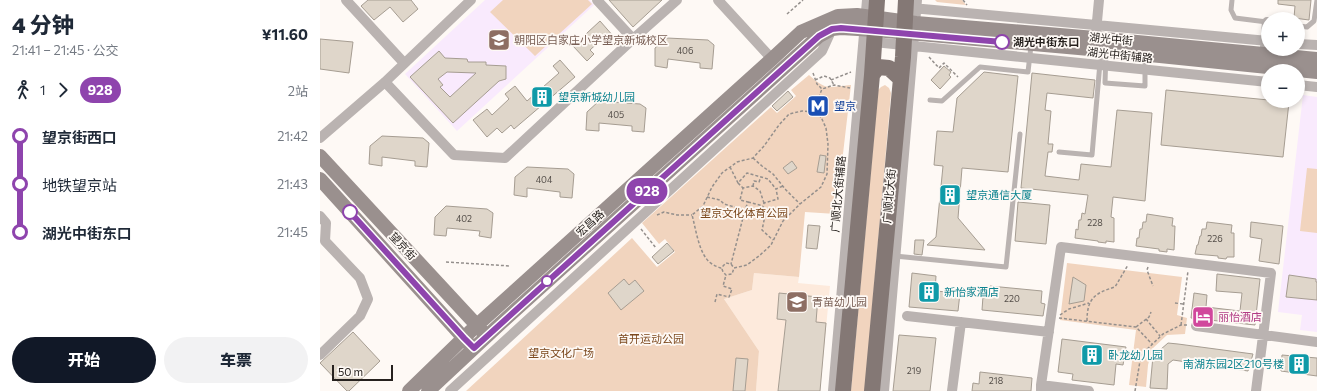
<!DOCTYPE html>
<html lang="zh">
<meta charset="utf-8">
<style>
:root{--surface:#fff;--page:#f2f2f3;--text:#1f2937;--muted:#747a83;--accent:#111827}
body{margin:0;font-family:Commissioner,"Noto Sans SC",sans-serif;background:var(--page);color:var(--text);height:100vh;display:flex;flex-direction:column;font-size:15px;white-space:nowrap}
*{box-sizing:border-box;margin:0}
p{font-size:13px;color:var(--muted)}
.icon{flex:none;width:22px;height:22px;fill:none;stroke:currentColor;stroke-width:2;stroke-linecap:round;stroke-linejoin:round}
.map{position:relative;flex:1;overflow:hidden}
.details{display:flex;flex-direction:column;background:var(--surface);width:320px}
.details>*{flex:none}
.badge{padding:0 8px;border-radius:13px;font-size:14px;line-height:26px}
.buttons{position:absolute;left:941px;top:12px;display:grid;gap:8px}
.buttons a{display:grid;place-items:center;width:44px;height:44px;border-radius:50%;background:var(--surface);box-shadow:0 2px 6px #0003;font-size:20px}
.scale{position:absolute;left:12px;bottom:10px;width:61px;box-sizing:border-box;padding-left:4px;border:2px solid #26211e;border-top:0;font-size:11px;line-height:14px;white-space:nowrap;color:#26211e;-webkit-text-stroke:3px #fef9f5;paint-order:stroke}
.map>.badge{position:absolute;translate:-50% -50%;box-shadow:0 0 0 2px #fff}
.legs{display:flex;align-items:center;gap:6px;height:44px;padding:0 12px;font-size:13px}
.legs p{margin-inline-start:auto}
.overview{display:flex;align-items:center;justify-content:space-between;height:68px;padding:0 12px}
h1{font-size:22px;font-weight:800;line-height:30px}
.button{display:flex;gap:8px;margin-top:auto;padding:8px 12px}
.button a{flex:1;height:46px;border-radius:24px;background:var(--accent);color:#fff;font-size:16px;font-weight:800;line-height:46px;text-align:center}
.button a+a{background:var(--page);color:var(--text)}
ul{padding:0 12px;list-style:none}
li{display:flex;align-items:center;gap:14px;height:48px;font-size:15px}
li i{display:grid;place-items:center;width:6px;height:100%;margin:0 5px;background:currentColor}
li i::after{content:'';width:10px;height:10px;margin:-5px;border:3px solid;border-radius:50%;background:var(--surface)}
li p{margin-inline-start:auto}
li:first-child i{background:linear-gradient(#0000 50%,currentColor 0)}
li:last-child i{background:linear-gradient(currentColor 50%,#0000 0)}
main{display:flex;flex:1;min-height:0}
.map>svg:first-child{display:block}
.built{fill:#fdeadc}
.education{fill:#f9eafd}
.green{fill:#f1d4be}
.building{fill:#dfd6ca;stroke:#a69d92;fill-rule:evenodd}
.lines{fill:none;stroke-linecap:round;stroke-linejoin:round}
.path{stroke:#948f8c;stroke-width:1.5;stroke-dasharray:3 2;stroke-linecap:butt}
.service{stroke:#bab3b1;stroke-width:5}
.minor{stroke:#bab3b1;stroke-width:10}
.secondary{stroke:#9a908e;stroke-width:14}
.primary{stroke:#847875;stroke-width:16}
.line-1-casing{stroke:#fff;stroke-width:9}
.line-1{stroke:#8e44ad;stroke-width:6}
.stop-1-dot{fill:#fff;stroke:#8e44ad;stroke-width:2}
.labels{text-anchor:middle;stroke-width:3.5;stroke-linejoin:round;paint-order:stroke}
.number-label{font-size:9px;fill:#544e49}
.street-label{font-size:11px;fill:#26211e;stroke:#fef9f5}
.education-label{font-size:11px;fill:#785e54;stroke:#fef9f5;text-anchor:start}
.stop-label{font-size:11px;font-weight:bold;fill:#26211e;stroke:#fef9f5;text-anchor:start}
.culture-label{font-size:11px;fill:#0d838f;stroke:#fef9f5;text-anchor:start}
.transit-label{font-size:11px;fill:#164399;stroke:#fef9f5;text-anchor:start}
.park-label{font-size:11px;fill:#7c491e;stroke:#fef9f5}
.hotel-label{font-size:11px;fill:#b23c85;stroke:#fef9f5;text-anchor:start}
</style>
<main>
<section class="details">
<div class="overview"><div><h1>4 分钟</h1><p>21:41 – 21:45 · 公交</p></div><b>¥11.60</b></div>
<div class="legs"><svg class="icon" aria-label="walk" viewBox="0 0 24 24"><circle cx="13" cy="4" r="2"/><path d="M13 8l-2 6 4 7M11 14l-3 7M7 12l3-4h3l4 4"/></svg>1<svg class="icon" aria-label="forward" viewBox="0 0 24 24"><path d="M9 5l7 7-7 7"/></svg><b class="badge" style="background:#8e44ad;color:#fff">928</b><p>2站</p></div>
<ul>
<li><i style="color:#8e44ad"></i><b>望京街西口</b><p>21:42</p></li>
<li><i style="color:#8e44ad"></i><span>地铁望京站</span><p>21:43</p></li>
<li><i style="color:#8e44ad"></i><b>湖光中街东口</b><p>21:45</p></li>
</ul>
<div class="button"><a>开始</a><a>车票</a></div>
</section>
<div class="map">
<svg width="997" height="391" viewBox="0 0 997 391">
<rect width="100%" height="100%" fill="#fef9f5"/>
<path class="built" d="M434 273 479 277 478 283 510 286 500 391H436L439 351 404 299 432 290Z"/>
<path class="education" d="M165 0H270L274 5 137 131 85 74Z
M983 95 997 97V332L980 330 982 315 958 312Z"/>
<path class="green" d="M183 0H268L272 4 215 56 170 12Z
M615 0H642L646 5 617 2Z
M489 75C507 91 508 87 531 85L516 214 485 212 479 277 434 273 432 290 404 299 439 351 436 391H146L312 238 337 267 355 252 345 239 339 244 322 223 451 107 457 113 476 96 471 90Z
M565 85 569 88 571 93 545 391H531L558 90 561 87Z
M987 168 997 169V233L980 231Z
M747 263 862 277 857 315 867 318 865 334 847 335 832 349 828 365 826 387 809 385 816 330 740 320Z"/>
<path class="building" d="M48 0H91L98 9 83 22 70 7 54 20 41 6Z
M289 0H342L313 27Z
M958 0H991L989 20 974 18 975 6 958 4Z
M280 21 294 37 287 44 282 39 270 50 274 54 267 61 253 46Z
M347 38 388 40 394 45 392 69 380 68V63L348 59 347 68 335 66V48Z
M0 39 33 42 29 73 0 69Z
M119 51 125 58 147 59 148 62H166V65L186 66V79L179 81 133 123 90 77ZM127 72 156 73 130 97 120 87 123 85 118 79Z
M240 60 255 77 194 129 191 125 182 133 177 128 167 137 153 120 167 109 172 115 189 99 185 94 195 86 207 101 239 73 233 66Z
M624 66 631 72 629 75 631 77 620 89 611 80Z
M664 72 698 76 688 172 642 168 638 218 665 250 607 245 616 237 623 166 614 165 617 131 633 132 637 98Z
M712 73 775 80 773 98 727 93 725 110 731 111 728 144H733L732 152H728L725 176 759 180 761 164 791 167 797 110 832 113 825 201 793 197 791 217 794 218V242L786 241V243L778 242V241L755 238 756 229 758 230 759 220H761L762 213 765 214 768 195 701 188Z
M846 90 969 102 963 157 841 145Z
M468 91 473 97 457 111 452 106Z
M279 101 320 104 326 108 324 132 312 131V126L279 123V131L266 130 267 112Z
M62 136 103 138 109 143 107 167 95 166V161L62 157V166L49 164 50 146Z
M500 155 506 156 504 173 497 172Z
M472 161 477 168 468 174 463 168Z
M207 167 248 169 254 174 252 198 240 197V192L207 188V197L194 195 195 177Z
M698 202 730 205 726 244 695 241Z
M126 206 167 209 173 213 171 238 159 236 160 231 127 228 126 236 114 235 115 217Z
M827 214 853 218 852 226H855L854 250 847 249V252L839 251V249L816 246 817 238H819L820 229H822L823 222H826Z
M887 222 912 225 911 233H914V257H907L906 259 898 258V256L875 254 877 245H878L880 236H881L882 229H886Z
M931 222 963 226 959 264 939 261 942 239 930 237Z
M488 225 500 226 497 249 486 248Z
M595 240H604L602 255 594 254Z
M347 243 354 251 338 264 332 257Z
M592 273 616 276 615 291 640 293 638 311 589 307Z
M897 274 940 279 935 325 871 318 874 293 887 295 886 307 920 311 922 293 896 291Z
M969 275 996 279V282H997V300L966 297Z
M753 277 766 285 764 301 749 304Z
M304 279 309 285 315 280 324 291 301 310 288 293Z
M670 286 722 291 721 303 725 304 723 316 662 310 663 296 669 297Z
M459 293 498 297 496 322 506 323 500 391H458L466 320 457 319Z
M33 332 60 361 29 391H27L0 363Z
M579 335 616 338 610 391H573Z
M742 339 806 347 803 365 796 364 794 385 752 380 753 374 738 372Z
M848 343 858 344 933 354 928 371 853 360 848 364 847 389 830 388 833 356Z
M962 355 997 358V376L961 371Z
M416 358 428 359 425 391H413Z
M660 372 712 378 711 391H652L653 383 659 384Z"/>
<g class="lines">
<path class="path" d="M643 0 647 5
M467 14 483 0
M609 57 619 68 624 63 638 77
M493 73 497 84 502 89 514 85 530 88
M495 80 504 76 510 78 514 85
M511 80 531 72
M493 112 482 111 469 114 459 125 444 146 433 158 417 162 402 173 392 187 383 206 372 215C376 229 379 256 392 264 395 266 398 267 401 268L406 263 411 264 414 268 427 265 439 256 451 245 463 221 480 204 501 187 507 174 508 144 506 128 501 117 493 112 502 89
M433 158 442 166 453 174 466 190 480 204
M410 167 418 183 427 173 448 179 456 189 463 186
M418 183 423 188
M433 186 434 181 439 182 441 177
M387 197 400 200 404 204 425 210 411 264
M428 202 443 206
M444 203 440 191 433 186 423 188 420 200 428 202 425 210 445 216 442 230 453 240
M442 214 444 203 458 199 456 189
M337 215 344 212 357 215H372
M321 229 336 248
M126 262 190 266
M828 267 827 270 833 286
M402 269 403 272 406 275 412 274 414 268
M395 302 397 294 409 297 412 289 403 286 406 275
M855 303 863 304
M740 315 749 309 769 303
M739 318 816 327 832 344
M826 319 840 336
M767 321C767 298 775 293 795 287L808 265
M861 325 868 271
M816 327 829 317 831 312
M815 391 821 355 843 334 861 325H868"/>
<path class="service" d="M912 0 911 10 915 18 947 22
M978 26 987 27 994 21 997 0
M786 52 785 83 825 86V55
M610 100 622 101 660 67 708 72 711 46
M739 152 772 155 781 51
M575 256 686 267 700 134"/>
<path class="minor" d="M26 0 84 63
M277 0 313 39
M398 0 452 59
M592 8 948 41
M776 32 779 0
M554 42 948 82
M978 44 997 45
M945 46 947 22
M65 82 134 155 185 158 313 39 357 0
M978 85 997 87
M0 138 65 82 151 0
M0 216 6 223 5 241 40 278 48 299 40 316 0 355
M587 316 729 332
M876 326 997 342
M721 385 741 247 951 273 936 391
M130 391 502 51 512 29
M513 391 547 0
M564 391 597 0
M632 391 641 322
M721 391V385L769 391"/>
<path class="secondary" d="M0 156 163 332
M0 179 150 345
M89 391 156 326 452 59 481 32 518 16 537 15 596 23 775 38 997 59
M108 391 181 323 499 36 512 29 521 28 555 30 781 50 997 72"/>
<path class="primary" d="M552 75 558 67 569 68 580 78
M523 391 552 75 557 0
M552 391 583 57 586 0"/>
</g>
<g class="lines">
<g class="line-1-casing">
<path id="line-1" d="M30 212 144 338 154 348 499 36 512 29 521 28 682 42"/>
</g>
<use href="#line-1" class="line-1"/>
</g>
<defs>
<g id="school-square" transform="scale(1.15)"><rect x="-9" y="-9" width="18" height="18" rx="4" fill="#8d6e63" stroke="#fef9f5"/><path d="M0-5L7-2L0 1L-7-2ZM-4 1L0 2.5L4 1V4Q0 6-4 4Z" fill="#fff"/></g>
<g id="building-square" transform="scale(1.15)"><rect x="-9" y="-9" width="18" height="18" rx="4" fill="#0f9aa8" stroke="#fef9f5"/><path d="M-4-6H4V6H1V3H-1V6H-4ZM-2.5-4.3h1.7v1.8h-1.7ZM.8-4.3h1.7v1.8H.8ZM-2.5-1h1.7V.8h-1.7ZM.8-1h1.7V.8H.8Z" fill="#fff"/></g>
<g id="metro-square" transform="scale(1.15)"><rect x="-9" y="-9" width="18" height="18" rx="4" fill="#1a4fb4" stroke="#fef9f5"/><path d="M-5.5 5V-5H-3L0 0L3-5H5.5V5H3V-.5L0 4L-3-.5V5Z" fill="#fff"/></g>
<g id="hotel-square" transform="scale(1.15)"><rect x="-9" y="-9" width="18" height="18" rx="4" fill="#d1479c" stroke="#fef9f5"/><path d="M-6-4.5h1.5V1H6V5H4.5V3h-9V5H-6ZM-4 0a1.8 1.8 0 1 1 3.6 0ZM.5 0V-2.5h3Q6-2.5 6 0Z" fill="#fff"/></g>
</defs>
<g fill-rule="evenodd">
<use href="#school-square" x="179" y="40"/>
<use href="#building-square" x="222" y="97"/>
<use href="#metro-square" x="498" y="106"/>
<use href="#building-square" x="630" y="195"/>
<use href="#building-square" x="609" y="292"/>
<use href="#school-square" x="477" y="302"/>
<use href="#hotel-square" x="883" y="317"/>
<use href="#building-square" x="772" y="355"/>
<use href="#building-square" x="979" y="364"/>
</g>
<g class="stop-1-dot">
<circle cx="682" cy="42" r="7"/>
<circle cx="30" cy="212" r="7"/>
<circle cx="227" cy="281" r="5"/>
</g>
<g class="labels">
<g class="number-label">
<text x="365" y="54">406</text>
<text x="296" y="118">405</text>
<text x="224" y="183">404</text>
<text x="144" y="222">402</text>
<text x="775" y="226">228</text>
<text x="895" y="242">226</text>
<text x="692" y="302">220</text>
<text x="594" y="374">219</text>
<text x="676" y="384">218</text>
</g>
<g class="street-label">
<text transform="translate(791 39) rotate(5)" y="4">湖光中街</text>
<text transform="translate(800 55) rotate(6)" y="4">湖光中街辅路</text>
<text transform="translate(518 194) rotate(-85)" y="4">广顺北大街辅路</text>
<text transform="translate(569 196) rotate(-85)" y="4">广顺北大街</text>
<text transform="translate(270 223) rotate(-42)" y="4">宏昌路</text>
<text transform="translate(83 246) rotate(47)" y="4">望京街</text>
</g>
<g class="education-label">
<text x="194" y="44">朝阳区白家庄小学望京新城校区</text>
<text x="492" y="306">青苗幼儿园</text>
</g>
<g class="stop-label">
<text x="693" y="46">湖光中街东口</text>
</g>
<g class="culture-label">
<text x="238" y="101">望京新城幼儿园</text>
<text x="646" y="199">望京通信大厦</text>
<text x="624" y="296">新怡家酒店</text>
<text x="788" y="359">卧龙幼儿园</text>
<text x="964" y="368" text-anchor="end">南湖东园2区210号楼</text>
</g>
<g class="transit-label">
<text x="514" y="110">望京</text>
</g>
<g class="park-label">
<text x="424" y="217">望京文化体育公园</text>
<text x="331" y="343">首开运动公园</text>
<text x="241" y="357">望京文化广场</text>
</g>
<g class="hotel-label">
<text x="898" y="321">丽怡酒店</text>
</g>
</g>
</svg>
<div class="buttons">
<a>+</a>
<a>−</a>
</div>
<div class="scale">50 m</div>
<b class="badge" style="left:327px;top:191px;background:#8e44ad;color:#fff">928</b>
</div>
</main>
